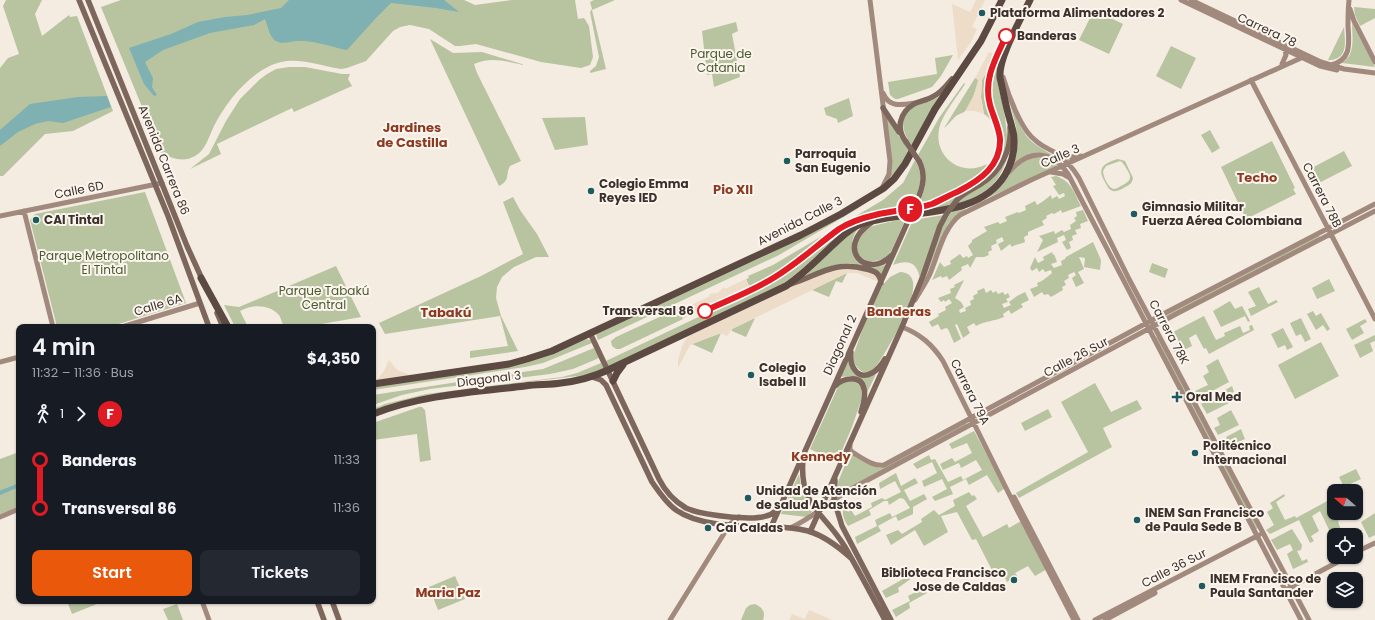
<!DOCTYPE html>
<meta charset="utf-8">
<style>
:root{--surface:#171b24;--page:#242831;--text:#f1f3f6;--muted:#9ea1a6;--accent:#ea580c}
body{margin:0;font-family:Poppins,sans-serif;background:var(--page);color:var(--text);height:100vh;display:flex;flex-direction:column;font-size:15px;white-space:nowrap}
*{box-sizing:border-box;margin:0}
p{font-size:13px;color:var(--muted)}
.icon{flex:none;width:22px;height:22px;fill:none;stroke:currentColor;stroke-width:2;stroke-linecap:round;stroke-linejoin:round}
.map{position:relative;flex:1;overflow:hidden}
.details{position:absolute;left:16px;top:324px;width:360px;height:280px;display:flex;flex-direction:column;background:var(--surface);border-radius:8px;box-shadow:0 1px 3px #0004}
.details>*{flex:none}
.badge{padding:0 8px;border-radius:13px;font-size:14px;line-height:26px}
.needle{width:26px;rotate:290deg}
.tools{position:absolute;left:1327px;top:484px;display:grid;gap:8px}
.tools a{display:grid;place-items:center;width:36px;height:36px;border-radius:8px;background:var(--surface);box-shadow:0 1px 3px #0004;font-size:20px}
.map>.badge{position:absolute;translate:-50% -50%;box-shadow:0 0 0 2px #fff}
.legs{display:flex;align-items:center;gap:6px;height:44px;padding:0 16px;font-size:13px}
.legs p{margin-inline-start:auto}
.headline{display:flex;align-items:center;justify-content:space-between;height:68px;padding:0 16px}
h1{font-size:22px;font-weight:600;line-height:30px}
.primary-button{display:flex;gap:8px;margin-top:auto;padding:8px 16px}
.primary-button a{flex:1;height:46px;border-radius:8px;background:var(--accent);color:#fff;font-size:16px;font-weight:600;line-height:46px;text-align:center}
.primary-button a+a{background:var(--page);color:var(--text)}
ul{padding:0 16px;list-style:none}
li{display:flex;align-items:center;gap:14px;height:48px;font-size:15px}
li i{display:grid;place-items:center;width:6px;height:100%;margin:0 5px;background:currentColor}
li i::after{content:'';width:10px;height:10px;margin:-5px;border:3px solid;border-radius:50%;background:var(--surface)}
li p{margin-inline-start:auto}
li:first-child i{background:linear-gradient(#0000 50%,currentColor 0)}
li:last-child i{background:linear-gradient(currentColor 50%,#0000 0)}
.map>svg:first-child{display:block}
.green{fill:#b8c4a0;fill-rule:evenodd}
.plaza{fill:#ecdcc8}
.water{fill:#7fb0b2}
.lines{fill:none;stroke-linecap:round;stroke-linejoin:round}
.canal{stroke:#7fb0b2;stroke-width:4}
.secondary{stroke:#a18a7d;stroke-width:5}
.primary{stroke:#7d675c;stroke-width:5.5}
.highway{stroke:#5c4a42;stroke-width:7}
.primary-bridge{stroke:#7d675c;stroke-width:5.5}
.line-1-casing{stroke:#fff;stroke-width:9}
.line-1{stroke:#e01b24;stroke-width:6}
.poi-dot{fill:#1f5a5e;stroke:#fbf5ee;stroke-width:1.5}
.stop-1-dot{fill:#fff;stroke:#e01b24;stroke-width:2}
.labels{text-anchor:middle;stroke-width:4;stroke-linejoin:round;paint-order:stroke}
.poi-label{font-size:12px;font-weight:bold;fill:#3b302b;stroke:#fbf5ee;text-anchor:start}
.street-label{font-size:12px;fill:#3b302b;stroke:#fbf5ee}
.stop-label{font-size:12px;font-weight:bold;fill:#3b302b;stroke:#fbf5ee;text-anchor:start}
.park-label{font-size:12px;fill:#4a5a2e;stroke:#fbf5ee}
.neighbourhood-label{font-size:13px;font-weight:bold;fill:#8c3b22;stroke:#fbf5ee}
</style>
<div class="map">
<svg width="1375" height="620" viewBox="0 0 1375 620">
<rect width="100%" height="100%" fill="#f4ebe1"/>
<path class="green" d="M6 0H42L35 14 42 36 69 15 70 17 77 16 113 111 73 131 45 134 3 176H0V68L8 58 19 54 3 6Z
M121 0H464L475 5 512 0H575L578 19 584 18 589 26 593 57 590 65 581 68 541 62 476 44 460 46H455L429 29 410 25 400 27 393 31 366 61 347 68 341 69C323 66 304 59 287 61 256 64 227 100 214 126 209 136 206 150 195 156 183 163 172 158 161 153L101 7Z
M594 0H615L592 10 606 69 590 73V71L596 66 599 57 590 12 592 9 590 2Z
M1354 7 1375 9V18L1360 26 1355 15Z
M1094 10 1123 24 1109 54 1079 40Z
M736 22 738 31 732 34 740 77 714 87 712 74 707 75 702 31Z
M1352 23 1375 67 1342 63C1356 54 1352 37 1352 23Z
M1344 27C1345 41 1349 60 1328 60Z
M430 39 453 53 482 52 525 65C508 62 491 56 474 64L477 73 521 161 510 166C505 175 511 180 499 186Z
M1171 46 1196 58 1181 89 1156 76Z
M953 55 941 76 932 87 898 99H895L890 95 888 82 937 74 935 58Z
M998 58 997 79 1005 117 1007 135V142L1004 153 999 163 987 178 950 206 917 210C938 204 978 188 992 170 1001 159 1004 143 1001 129 999 122 995 116 993 109 987 87 990 78 998 58Z
M991 64C989 69 987 75 986 80 983 95 990 110 995 124L994 125 988 117 984 114 981 97 982 80Z
M289 67H305L342 74H350L348 79 352 86 294 112 292 108 217 144 221 154 190 169 209 154 226 121 240 99 259 80 267 74 276 69Z
M975 78 979 80C976 88 971 107 964 112 960 114 956 115 953 119 950 122 948 125 944 128Z
M964 83 965 84C957 97 941 116 939 130 934 156 960 177 985 165 989 164 992 161 995 158L990 166 981 175 940 197 919 204C928 181 927 178 918 155L939 118Z
M1007 93C1013 107 1019 128 1029 139 1036 146 1044 150 1053 155L1052 156C1037 150 1026 154 1013 164L1017 152 1018 137 1017 136 1016 126Z
M940 96 911 145C903 133 897 115 914 107 923 102 932 102 940 96Z
M849 98 853 116 838 123 837 119 826 115 824 108Z
M886 116 908 150 903 162 888 181 891 174 892 166Z
M585 117 588 145 555 150 542 118Z
M1210 130 1220 148 1212 153 1201 135Z
M1272 141 1295 188 1293 189 1296 194 1246 219 1221 167Z
M1009 151C1001 183 988 193 958 204L964 197 986 182Z
M1344 151 1352 166 1315 185 1308 170Z
M1030 157 1046 158 1059 166 987 198 1001 186 1011 171Z
M1118 159 1125 161 1133 178C1132 183 1130 185 1125 187 1122 189 1117 192 1113 191 1109 190 1107 186 1105 182 1096 168 1104 163 1118 159ZM1120 161C1124 163 1125 167 1128 171 1132 178 1130 181 1123 185 1120 186 1117 189 1114 189 1108 188 1103 176 1103 171L1106 166Z
M915 160C925 176 919 190 912 206L885 210 856 218 845 223 791 264 752 287 751 285 749 286 746 279 749 278 748 276 773 265 883 200 903 183Z
M1056 176C1071 181 1074 192 1081 206L1062 213 1061 210 1054 214 1052 213 1046 216 1047 218 1042 221 1044 225 1028 232V235L1024 237 1025 242C1021 244 1016 244 1012 247L1010 244 1001 251 998 244 1004 241 1002 237 996 240 997 243 991 246 992 250 988 252 989 255 984 257H976L970 268 968 264 961 267 962 270C957 273 954 277 949 280L947 276 942 278 941 276 932 280 940 262 944 267 951 264 950 261 960 254 963 258 967 256 968 258 973 255 968 246 972 242V240L987 231 984 227 998 222 1000 224 1007 221 1005 217 1018 212 1019 213 1026 210 1025 206 1035 201 1037 205 1042 202 1051 195 1052 199 1057 196 1059 199 1065 196 1064 193 1059 195 1053 186 1056 185 1051 177Z
M145 192 186 303 109 327H57L30 220 35 214Z
M513 197 520 210 537 234 549 257H536L514 267 502 277 497 287 496 298 501 316 518 351 470 358V351L508 346 500 316 385 334 379 323 481 276 523 254 503 202Z
M862 206 779 255 598 340 596 334 769 254Z
M965 208V210L954 217 948 224 923 283 941 227 953 210Z
M1083 210 1088 221 1080 224 1081 228 1075 230 1077 234 1072 236 1073 240 1069 242 1071 248 1067 250 1062 242 1066 240 1064 235 1057 238 1058 242 1037 252 1043 240 1039 236 1054 231 1055 234 1062 230 1064 232 1071 229 1070 225 1076 221 1074 218 1077 216 1076 212Z
M944 215 920 280C918 262 908 259 893 265L913 220Z
M906 218 892 250 888 255 885 259 869 262C861 258 856 254 857 244 857 239 860 233 864 230 871 225 896 221 906 218Z
M849 228 798 274 775 289 609 367 606 361 774 281Z
M857 230C842 253 862 276 887 264L882 275C874 272 866 267 858 265 839 259 820 271 803 278L848 235Z
M1319 235 1320 238 1160 321 1159 319Z
M1093 242 1101 260 1100 270 1084 267 1085 258 1079 257 1084 269 1078 272 1084 283 1076 287 1072 278 1076 275 1074 272 1068 275 1069 278 1064 281 1066 285 1062 287 1063 290 1051 297 1048 294 1044 295 1042 292 1034 297 1030 289 1038 286 1037 283C1043 281 1047 277 1052 273L1051 270 1045 272 1043 269 1039 272 1037 268 1032 271 1030 268 1035 257 1038 263 1044 260 1043 257 1052 252 1053 255 1054 254 1057 262 1051 264 1054 268 1062 265 1061 261 1065 259 1066 257Z
M1152 263 1168 269 1165 278 1149 272Z
M336 266 361 317 305 327H284C282 323 281 318 279 315 269 304 252 304 240 311L248 327H235L224 305 239 307Z
M900 272C905 272 910 274 912 279 920 297 886 352 875 368 864 379 857 368 852 359L864 325 881 287 890 277Z
M847 273 842 283 836 281 829 297 812 290Z
M1329 279 1335 291 1317 299 1312 288Z
M964 280 955 298 961 302 964 307 959 310 960 313 966 311 965 308 971 305 970 301 974 299 973 296 978 293 977 291 984 288 986 293 991 290 993 293 996 291 998 294 1003 292 1005 295 1008 293 1010 297 1006 299 1008 302 1002 304 1004 308 1011 305 1009 302 1017 296 1025 292 1029 300 1021 304 1023 307 1011 314 1009 310 1003 314 1004 317C995 321 985 321 976 326L974 323 967 327 970 333 963 338 957 324 955 325 961 339 954 343 948 329 946 328 941 330 938 324 932 327 929 322 939 316 938 314 946 310 945 307 952 303 949 299 945 302 944 300 941 302 938 298 951 293 950 289 955 287 954 285Z
M1259 287 1268 304 1276 300 1278 302 1251 316 1248 309 1256 306 1248 292Z
M1230 301 1235 309 1242 306 1250 321 1248 322 1245 316 1221 327 1213 311Z
M679 308 680 311 673 315 674 317 681 313 683 319 620 349H616L612 346 611 341 616 337Z
M1313 311 1316 316 1321 313 1330 329 1327 331 1323 325 1316 330 1307 314Z
M1204 316 1216 340 1225 336 1224 333 1240 326 1243 333 1250 330 1249 326 1252 325 1254 330 1209 354 1206 348 1204 349 1196 334 1189 338 1192 346 1176 354 1173 349 1180 345 1173 332Z
M755 318 746 337 732 331V329Z
M1301 318 1311 339 1305 342 1301 334 1296 336 1290 323Z
M1365 319 1367 322 1360 326 1364 333 1352 340 1346 329Z
M1283 328 1293 347 1287 350 1285 345 1278 348 1271 334Z
M721 333 712 353 692 344Z
M1375 335V341L1370 343 1373 351 1360 358 1354 345Z
M1157 337 1258 528 1255 530 1155 338Z
M586 339 590 340 592 343 543 363 525 367 373 390V387L485 370Z
M1321 342 1339 376 1295 399 1278 365Z
M594 348 599 358 573 369 550 374 430 389 402 395 373 405V395L543 369Z
M1218 359 1229 382 1199 398 1195 391 1208 385 1203 376 1209 372 1206 366Z
M848 360C851 375 862 381 876 374L866 395V390L852 376 839 377Z
M601 363 604 369 586 375 536 381 373 412V409L385 404 426 394 562 377 577 373Z
M853 380 857 383 861 387 862 398 852 427 837 462 810 449 838 387 841 384Z
M1095 383 1111 412 1137 400 1142 409 1103 428 1112 447 1019 498 1016 493 1088 452 1061 402Z
M1232 386 1234 392 1225 396 1229 403 1207 414 1201 404Z
M419 407H422L425 410 431 460 420 462 417 434 373 440V423Z
M1048 409 1052 417 1025 431 1021 423Z
M1231 410 1239 425 1218 435 1214 428 1220 425 1217 418Z
M966 423 967 425 837 495 838 482 850 453 876 467 881 468Z
M1241 429 1245 439 1230 446 1226 437Z
M974 431 1005 488 998 493 987 475 969 485 966 479 950 487 953 494 935 501 932 497 947 489 942 479 924 487 922 481 937 473 932 462 917 469 913 464 929 455 931 460 935 459 948 482 961 476 963 480 982 470 976 460 961 468 959 463 943 470 940 464 952 458 955 462 972 453 967 443 952 449 949 444Z
M19 452V507L0 514V459Z
M1356 469 1361 479 1344 487 1339 477Z
M896 473 901 486 915 478 918 483 904 490 910 501 924 494 927 499 913 507V514L898 521 896 516 878 526 881 531 857 544 855 537 877 526 875 520 890 513 892 517 910 508 904 499 900 498 889 505 888 501H884L869 510 871 515 848 526C843 518 841 513 845 505L848 512 851 510 855 516 872 507 871 503 882 498 885 500 901 492 895 481 880 489 879 483Z
M799 474C801 488 804 500 812 512L807 517 781 514Z
M969 492 972 496 974 495 977 499 966 506 983 537 1007 524 1009 528 1021 521 1047 569 1035 576 1028 566 1015 573 1017 576 1007 582 1003 574 996 578 976 539 972 540 957 512 941 516 948 532 924 546 915 530 891 545 886 535 898 530 902 534 922 522 921 519 934 510 939 515 955 506 953 500Z
M1284 494 1285 496 1276 502 1285 520 1295 516 1296 518 1331 499 1334 506V513H1337L1340 520 1338 521 1341 531 1331 534 1320 511 1312 516 1319 531 1311 536 1314 541 1310 543 1299 520 1270 534 1266 530 1274 525 1267 512 1273 508 1270 503Z
M1375 513V535L1369 538 1361 522Z
M1292 529 1302 545 1301 550 1297 551 1302 561 1307 559 1308 562 1293 569 1287 554 1293 550 1290 544 1277 550 1271 540Z
M910 575 912 578 898 588 899 592 886 598 882 591Z
M455 576 465 599 438 610 429 587Z
M923 588 927 593 909 603 910 608 896 617 892 610 910 601 908 596Z
M67 601H96L97 604 72 614Z
M177 604 183 620H168L163 609Z
M755 604C762 607 766 612 763 620H741L746 608 750 605Z"/>
<path class="plaza" d="M976 0H985L972 27 977 29 971 42 958 60 952 4 970 12Z
M989 52 996 55 982 80 981 97 984 114 975 111H965L974 95 978 80 975 78Z
M848 267 868 272 878 276 876 281 857 273H847L732 329 727 336 721 333 690 345 678 368V360L683 344 686 339 692 333 789 287 832 269Z
M746 279 749 286 728 295 729 298 720 299 714 305 712 303 689 313 690 315 683 319 681 314 673 317 672 315 680 311 679 308 686 305 687 307 710 296 709 294 718 293 724 287 725 289Z
M389 360 397 370 410 375 376 381 384 371Z
M809 610 832 620H789L792 614 805 619Z"/>
<path class="water" d="M289 0H444L459 12 436 8 391 3 376 18 347 50C332 47 314 40 298 41 290 41 283 45 276 41 269 37 268 26 265 19L254 25 210 33 163 50 145 62 153 78 152 87 157 95 154 96 144 84 129 48 171 34 198 22 225 17 247 15 281 8Z
M107 96 111 107 63 123 48 121 35 124 18 132 0 146V130L30 104 78 97Z"/>
<g class="lines">
<path class="canal" d="M0 493 19 485"/>
<path class="secondary" d="M870 0 890 161 889 174 883 186
M1181 0 1320 66 1337 70
M1191 0 1321 62 1344 69 1375 73
M1350 9 1354 21 1375 62
M1282 64 1286 55 1285 50
M1331 65C1352 60 1349 43 1348 26 1348 17 1348 9 1349 0
M1003 77C1008 94 1021 130 1035 140 1041 146 1049 149 1056 153 1066 160 1073 168 1079 178L1129 279 1309 620
M1251 80 1375 319
M883 93C889 108 902 105 915 103
M1059 155 1068 157 1081 156
M1009 172C1028 149 1051 149 1068 174L1301 620
M1051 172 1063 174 1070 178
M24 211 53 327
M0 216 162 183
M915 300C920 292 925 284 929 276 938 256 943 228 960 215L1031 180 1301 58
M122 327 200 303
M902 327C920 334 932 344 943 361L1015 506 1074 620
M0 362 19 357
M850 444V449L852 452C861 457 873 467 884 465L1167 312 1375 204
M1014 497 1078 620
M0 517 19 509
M790 528C813 518 830 501 851 489L1178 313 1375 211
M1356 552 1375 543
M1289 588 1347 557
M202 601 209 620
M670 620 730 524 739 517
M1095 620 1259 535
M1105 620 1155 593"/>
<path class="primary" d="M79 0 168 216 209 327
M88 0 187 246 203 281
M883 108 899 132
M906 142C896 129 899 113 914 104 920 101 928 100 934 96 941 93 947 85 952 79
M957 200C964 193 973 189 981 184 1000 172 1012 150 1010 127
M917 201C923 187 926 175 919 161
M871 223C834 248 867 281 892 255
M791 284C819 275 835 260 866 269 875 271 880 273 881 283
M217 313 223 327
M590 333 659 479C665 491 674 501 686 508 701 515 751 521 766 516 771 515 775 512 779 508
M851 352C849 365 857 381 872 373 878 370 882 364 885 359
M592 377 601 380 606 385 652 482C659 492 666 503 676 510 700 527 743 526 771 527 784 527 796 528 808 531 825 536 839 547 852 559
M835 386C843 378 861 374 864 389 866 397 863 405 861 412
M803 459C799 507 824 512 845 547 859 571 872 596 885 620
M835 480 834 500 842 526 891 620
M771 527 908 221
M810 532 902 327 923 276 940 226 947 213
M317 601 324 620
M332 601 339 620"/>
<path class="highway" d="M201 278 228 327
M613 381 617 373 623 365
M373 384 509 364 527 359 552 351 801 235 841 214 884 188 894 179 905 164 935 109 981 41 1002 0
M373 414C421 395 474 392 525 386 537 384 549 385 561 383 578 381 593 377 608 370L786 286C804 274 818 259 834 244 842 237 850 228 861 224 906 208 977 221 1005 175 1012 163 1015 150 1014 137 1013 129 1010 121 1008 113 1005 102 1003 90 1000 78 998 58 1021 19 1030 0"/>
<path class="primary-bridge" d="M906 142 919 161
M947 213 957 200
M908 221 917 201"/>
</g>
<g class="lines">
<g class="line-1-casing">
<path id="line-1" d="M705 311C728 300 753 291 775 277 798 263 817 245 839 229 850 222 862 218 875 215 894 210 914 210 932 204 941 200 950 195 959 191 980 180 1001 166 1000 139 999 127 993 116 990 105 983 79 996 58 1006 36"/>
</g>
<use href="#line-1" class="line-1"/>
</g>
<g class="poi-dot">
<circle cx="982" cy="13" r="4"/>
<circle cx="787" cy="161" r="4"/>
<circle cx="591" cy="191" r="4"/>
<circle cx="1134" cy="214" r="4"/>
<circle cx="36" cy="220" r="4"/>
<circle cx="751" cy="375" r="4"/>
<path d="M1175 391h4v4h4v4h-4v4h-4v-4h-4v-4h4z"/>
<circle cx="1195" cy="453" r="4"/>
<circle cx="748" cy="498" r="4"/>
<circle cx="1137" cy="520" r="4"/>
<circle cx="708" cy="528" r="4"/>
<circle cx="1014" cy="580" r="4"/>
<circle cx="1202" cy="586" r="4"/>
</g>
<g class="stop-1-dot">
<circle cx="1006" cy="36" r="7"/>
<circle cx="705" cy="311" r="7"/>
</g>
<g class="labels">
<g class="poi-label">
<text x="990" y="17">Plataforma Alimentadores 2</text>
<text x="795" y="158">Parroquia<tspan x="795" dy="14">San Eugenio</tspan></text>
<text x="599" y="188">Colegio Emma<tspan x="599" dy="14">Reyes IED</tspan></text>
<text x="1142" y="211">Gimnasio Militar<tspan x="1142" dy="14">Fuerza Aérea Colombiana</tspan></text>
<text x="44" y="224">CAI Tintal</text>
<text x="759" y="372">Colegio<tspan x="759" dy="14">Isabel II</tspan></text>
<text x="1186" y="401">Oral Med</text>
<text x="1203" y="450">Politécnico<tspan x="1203" dy="14">Internacional</tspan></text>
<text x="756" y="495">Unidad de Atención<tspan x="756" dy="14">de salud Abastos</tspan></text>
<text x="1145" y="517">INEM San Francisco<tspan x="1145" dy="14">de Paula Sede B</tspan></text>
<text x="716" y="532">Cai Caldas</text>
<text x="1006" y="577" text-anchor="end">Biblioteca Francisco<tspan x="1006" dy="14">Jose de Caldas</tspan></text>
<text x="1210" y="583">INEM Francisco de<tspan x="1210" dy="14">Paula Santander</tspan></text>
</g>
<g class="street-label">
<text transform="translate(1267 30) rotate(25)" y="4">Carrera 78</text>
<text transform="translate(1060 156) rotate(-24)" y="4">Calle 3</text>
<text transform="translate(164 160) rotate(68)" y="4">Avenida Carrera 86</text>
<text transform="translate(79 190) rotate(-11)" y="4">Calle 6D</text>
<text transform="translate(1322 195) rotate(63)" y="4">Carrera 78B</text>
<text transform="translate(800 221) rotate(-27)" y="4">Avenida Calle 3</text>
<text transform="translate(158 305) rotate(-17)" y="4">Calle 6A</text>
<text transform="translate(1169 332) rotate(62)" y="4">Carrera 78K</text>
<text transform="translate(840 345) rotate(-66)" y="4">Diagonal 2</text>
<text transform="translate(1076 357) rotate(-28)" y="4">Calle 26 Sur</text>
<text transform="translate(489 379) rotate(-7)" y="4">Diagonal 3</text>
<text transform="translate(970 392) rotate(63)" y="4">Carrera 79A</text>
<text transform="translate(1174 568) rotate(-27)" y="4">Calle 36 Sur</text>
</g>
<g class="stop-label">
<text x="1017" y="40">Banderas</text>
<text x="694" y="315" text-anchor="end">Transversal 86</text>
</g>
<g class="park-label">
<text x="721" y="58">Parque de<tspan x="721" dy="14">Catania</tspan></text>
<text x="104" y="260">Parque Metropolitano<tspan x="104" dy="14">El Tintal</tspan></text>
<text x="324" y="295">Parque Tabakú<tspan x="324" dy="14">Central</tspan></text>
</g>
<g class="neighbourhood-label">
<text x="412" y="132">Jardines<tspan x="412" dy="15">de Castilla</tspan></text>
<text x="1257" y="182">Techo</text>
<text x="733" y="194">Pio XII</text>
<text x="899" y="316">Banderas</text>
<text x="446" y="317">Tabakú</text>
<text x="821" y="461">Kennedy</text>
<text x="448" y="597">Maria Paz</text>
</g>
</g>
</svg>
<div class="tools">
<a><svg class="needle" viewBox="-14 -14 28 28"><path d="M0-13l5 13h-10z" fill="#e53935"/><path d="M0 13l5-13h-10z" fill="#9ea1a6"/></svg></a>
<a><svg class="icon" aria-label="locate" viewBox="0 0 24 24"><circle cx="12" cy="12" r="6"/><path d="M12 2v4M12 18v4M2 12h4M18 12h4"/></svg></a>
<a><svg class="icon" aria-label="layers" viewBox="0 0 24 24"><path d="M12 4l9 5-9 5-9-5zM3 14l9 5 9-5"/></svg></a>
</div>
<b class="badge" style="left:910px;top:209px;background:#e01b24;color:#fff">F</b>
<section class="details">
<div class="headline"><div><h1>4 min</h1><p>11:32 – 11:36 · Bus</p></div><b>$4,350</b></div>
<div class="legs"><svg class="icon" aria-label="walk" viewBox="0 0 24 24"><circle cx="13" cy="4" r="2"/><path d="M13 8l-2 6 4 7M11 14l-3 7M7 12l3-4h3l4 4"/></svg>1<svg class="icon" aria-label="forward" viewBox="0 0 24 24"><path d="M9 5l7 7-7 7"/></svg><b class="badge" style="background:#e01b24;color:#fff">F</b></div>
<ul>
<li><i style="color:#e01b24"></i><b>Banderas</b><p>11:33</p></li>
<li><i style="color:#e01b24"></i><b>Transversal 86</b><p>11:36</p></li>
</ul>
<div class="primary-button"><a>Start</a><a>Tickets</a></div>
</section>
</div>
